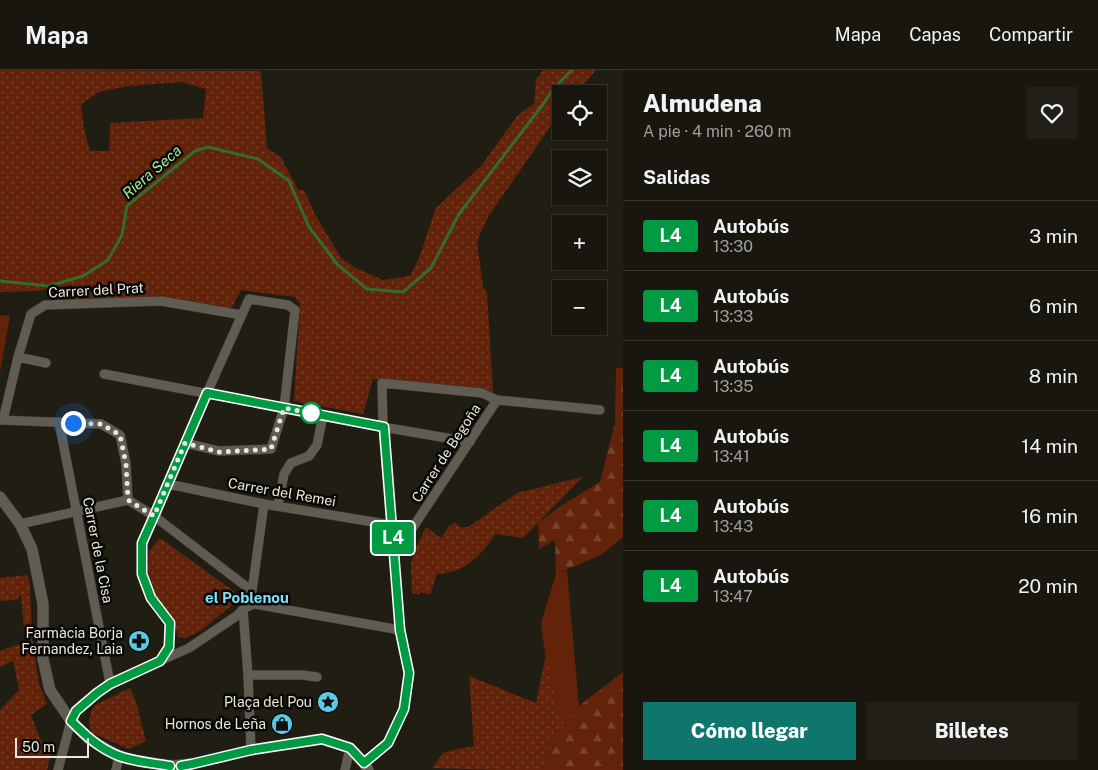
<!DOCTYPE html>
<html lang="es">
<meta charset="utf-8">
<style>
:root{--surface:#18160e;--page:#211f17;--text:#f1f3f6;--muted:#9f9f9e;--line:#36352e;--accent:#0f766e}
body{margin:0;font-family:"Public Sans",sans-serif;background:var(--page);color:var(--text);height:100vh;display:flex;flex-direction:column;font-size:19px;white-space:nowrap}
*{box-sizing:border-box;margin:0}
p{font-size:16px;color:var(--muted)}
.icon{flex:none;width:28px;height:28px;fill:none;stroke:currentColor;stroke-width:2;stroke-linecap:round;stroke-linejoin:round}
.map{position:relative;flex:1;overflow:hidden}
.details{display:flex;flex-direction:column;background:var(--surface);width:475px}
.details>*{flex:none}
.badge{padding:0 10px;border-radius:4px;font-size:18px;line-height:32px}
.controls{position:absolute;left:552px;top:15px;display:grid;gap:10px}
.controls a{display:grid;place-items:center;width:55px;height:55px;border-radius:0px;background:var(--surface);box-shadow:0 1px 4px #0004,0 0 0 1px var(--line);font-size:25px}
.scale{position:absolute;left:15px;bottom:12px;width:74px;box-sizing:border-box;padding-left:5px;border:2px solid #e9e7e1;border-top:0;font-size:14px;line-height:18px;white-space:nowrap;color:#e9e7e1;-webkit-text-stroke:4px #090704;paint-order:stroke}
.you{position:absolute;width:25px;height:25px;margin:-12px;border:4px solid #fff;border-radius:50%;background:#1a73e8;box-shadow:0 0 0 8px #1a73e833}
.map>.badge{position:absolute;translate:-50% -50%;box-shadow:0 0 0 2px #fff}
h2{padding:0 20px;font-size:19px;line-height:45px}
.round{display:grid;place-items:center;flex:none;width:52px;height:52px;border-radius:0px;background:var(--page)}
.summary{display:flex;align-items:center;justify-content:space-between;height:85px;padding:0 20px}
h1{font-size:24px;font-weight:800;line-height:38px}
.cta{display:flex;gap:10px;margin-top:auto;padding:10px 20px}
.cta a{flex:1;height:58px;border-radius:0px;background:var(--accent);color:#fff;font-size:20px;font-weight:800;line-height:58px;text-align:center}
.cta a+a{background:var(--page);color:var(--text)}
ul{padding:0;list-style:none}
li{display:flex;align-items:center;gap:15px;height:70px;padding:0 20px;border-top:1px solid var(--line)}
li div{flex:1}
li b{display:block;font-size:19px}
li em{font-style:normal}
li .badge{min-width:55px;font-weight:700;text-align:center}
header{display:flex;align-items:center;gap:30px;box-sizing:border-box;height:70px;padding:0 25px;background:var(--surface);border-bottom:1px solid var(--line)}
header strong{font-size:24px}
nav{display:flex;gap:28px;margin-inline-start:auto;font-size:18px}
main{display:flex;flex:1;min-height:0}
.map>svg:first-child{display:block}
.grass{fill:url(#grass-dots);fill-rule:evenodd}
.forest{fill:url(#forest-firs)}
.garden{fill:#62230a}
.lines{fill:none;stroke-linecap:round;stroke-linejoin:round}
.stream{stroke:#336c2d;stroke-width:3}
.minor-casing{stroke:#3b3833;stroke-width:10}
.tertiary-casing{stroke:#3b3833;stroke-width:12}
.minor{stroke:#605c51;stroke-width:9}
.tertiary{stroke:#605c51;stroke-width:11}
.line-casing{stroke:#fff;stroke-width:11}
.line{stroke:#009a42;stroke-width:8}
.walk{stroke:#e9e7e1;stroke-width:5;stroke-dasharray:0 9}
.stop-dot{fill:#fff;stroke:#009a42;stroke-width:2.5}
.labels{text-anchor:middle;stroke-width:5;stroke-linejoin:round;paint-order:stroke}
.street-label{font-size:14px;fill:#e9e7e1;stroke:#090704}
.poi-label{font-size:14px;fill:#e9e7e1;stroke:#090704;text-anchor:end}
.water-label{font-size:15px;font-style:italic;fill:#a1f199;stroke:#090704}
.neighbourhood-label{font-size:15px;font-weight:bold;fill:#7fe1fd;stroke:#090704}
</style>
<header>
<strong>Mapa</strong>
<nav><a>Mapa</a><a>Capas</a><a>Compartir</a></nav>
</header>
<main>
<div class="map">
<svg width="623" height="700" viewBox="0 0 623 700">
<defs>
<pattern id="grass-dots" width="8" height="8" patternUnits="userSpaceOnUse" patternTransform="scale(1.25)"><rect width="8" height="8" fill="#62230a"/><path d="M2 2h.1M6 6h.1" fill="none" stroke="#78432d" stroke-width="1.8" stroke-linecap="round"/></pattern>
<pattern id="forest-firs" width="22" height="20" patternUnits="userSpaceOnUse" patternTransform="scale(1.25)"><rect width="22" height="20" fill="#62230a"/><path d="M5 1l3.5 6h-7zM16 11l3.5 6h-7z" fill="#78432d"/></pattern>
</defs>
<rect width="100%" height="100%" fill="#201d13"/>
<path class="grass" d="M0 0 261 1 267 78 281 87 298 120H304L315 144 341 188 354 197 383 210 410 206 419 188 436 138 481 96 518 45 534 34 536 10 543 0H596L575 24H561V41L488 147 477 171 483 217 487 222 493 322 373 309 363 344 294 331 300 234 295 227 241 220 231 239 173 229 120 228 76 229 72 215 37 221 0 222ZM182 12 206 19 203 48 110 53 109 81H90L84 58 81 34 99 22 128 16Z
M583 407 523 468 495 464C482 486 463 503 437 504L430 525 421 522 419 525 412 523 411 494 417 475 426 457 441 468 450 455 451 456 454 452 460 457H468L517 423Z
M160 468 242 527 200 561 186 568 178 567 174 549 156 526 148 500 149 481Z
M27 505 30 514 32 567 39 614 47 634 31 645 41 671 52 679 47 700H0V640L19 620 13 591 0 597V581L25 572 21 525 16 530 0 531V508Z
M546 584 559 643 566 655 547 679 546 700H500L432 698 444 682 474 676 469 606 536 633Z
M130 618 136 632 146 671 129 679 94 664 90 659 89 650 91 642 95 635Z"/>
<path class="forest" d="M616 298H623V467L601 485 556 504 555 470 539 479 538 453 559 437 600 412 615 353Z
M623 602V700H546L547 679 579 636Z"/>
<path class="garden" d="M0 245 10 246 0 303Z
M567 500 579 636 566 655 559 643 545 584 541 553 556 504Z"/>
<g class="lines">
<path class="stream" d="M0 211 49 216 83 206 108 190 122 165 127 136 195 81 208 77 258 89 289 111 309 157 338 195 367 219 403 222 431 198 459 144 544 33 552 20 572 0"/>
<g class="minor-casing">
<path id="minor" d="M18 287 46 293
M104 304 383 357 470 372
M0 350 101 354 120 365 126 394 128 430
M3 350 18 287 31 244 45 235 161 231 242 245
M59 352 110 613
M168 414 264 434 392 455
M128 430 154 446 252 521 264 434
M278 436 284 404 291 393 309 386 317 375 323 345
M20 454 128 430
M394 486 497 330 600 340
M243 539 248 605 251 680
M160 591 169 577 170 553 151 528 142 504V473L154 446 207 323 249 229 288 235 295 240 284 338 271 379 219 381 185 373
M248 605H302L317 607
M364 693 388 673 404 639 409 603 400 560 383 357 382 313 482 323 497 330
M58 700 71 651 76 641 84 633 110 613 189 578 238 545 243 539 254 534 400 560
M116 700 119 686
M345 700 350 678"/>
</g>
<g class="tertiary-casing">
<path id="tertiary" d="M0 427 20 454 32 479 43 534V589L50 620 71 651 90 670 119 686 138 691 171 696 192 694 251 680 322 669 350 678 364 693 368 700"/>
</g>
<use href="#minor" class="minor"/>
<use href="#tertiary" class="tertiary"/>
</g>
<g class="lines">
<g class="line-casing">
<path id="line" d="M170 696C154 693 135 692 119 686 100 679 85 665 71 651L76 641 97 623 110 614 160 591 169 577 170 553 151 528 142 504V473L154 446 207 323 384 357 400 560 409 603 404 639 388 673 364 693 350 678 322 669 251 680 192 694 181 696"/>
</g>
<use href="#line" class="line"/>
<path class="walk" d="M73 353 101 354 120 365 126 394 128 430 154 446 185 373 219 382 271 379 284 338 311 343"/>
</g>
<defs>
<g id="pharmacy-disc" transform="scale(1.125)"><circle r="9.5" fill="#5ac8e6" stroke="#090704"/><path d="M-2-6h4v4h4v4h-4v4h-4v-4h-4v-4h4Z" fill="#111"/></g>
<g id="sight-disc" transform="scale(1.125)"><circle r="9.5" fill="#5ac8e6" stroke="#090704"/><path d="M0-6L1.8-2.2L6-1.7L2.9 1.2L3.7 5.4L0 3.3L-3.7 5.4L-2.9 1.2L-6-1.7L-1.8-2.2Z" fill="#111"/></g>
<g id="shop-disc" transform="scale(1.125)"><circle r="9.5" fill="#5ac8e6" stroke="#090704"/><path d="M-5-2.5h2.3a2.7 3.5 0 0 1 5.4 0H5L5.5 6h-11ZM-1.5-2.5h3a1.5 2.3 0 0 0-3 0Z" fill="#111"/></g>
</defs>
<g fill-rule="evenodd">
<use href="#pharmacy-disc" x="139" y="571"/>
<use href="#sight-disc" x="328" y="632"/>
<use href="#shop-disc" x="282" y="654"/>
</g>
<circle class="stop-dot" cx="311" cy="343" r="10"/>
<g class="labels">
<g class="street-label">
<text transform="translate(96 220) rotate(-3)" y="5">Carrer del Prat</text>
<text transform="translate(446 383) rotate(-57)" y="5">Carrer de Begoña</text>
<text transform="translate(282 422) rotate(10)" y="5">Carrer del Remei</text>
<text transform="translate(98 480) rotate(79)" y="5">Carrer de la Cisa</text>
</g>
<g class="poi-label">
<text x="123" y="568">Farmàcia Borja<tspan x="123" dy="16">Fernandez, Laia</tspan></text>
<text x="312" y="637">Plaça del Pou</text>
<text x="266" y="659">Hornos de Leña</text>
</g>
<g class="water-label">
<text transform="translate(152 102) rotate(-41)" y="5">Riera Seca</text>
</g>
<g class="neighbourhood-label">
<text x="247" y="533">el Poblenou</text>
</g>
</g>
</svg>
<div class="controls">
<a><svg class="icon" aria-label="locate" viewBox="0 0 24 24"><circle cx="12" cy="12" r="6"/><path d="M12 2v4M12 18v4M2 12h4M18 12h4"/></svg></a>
<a><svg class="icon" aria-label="layers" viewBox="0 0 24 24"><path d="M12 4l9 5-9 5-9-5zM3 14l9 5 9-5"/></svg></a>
<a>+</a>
<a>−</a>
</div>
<div class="scale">50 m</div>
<div class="you" style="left:73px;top:353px"></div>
<b class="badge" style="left:393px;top:468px;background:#009a42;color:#fff">L4</b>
</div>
<section class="details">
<div class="summary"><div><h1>Almudena</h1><p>A pie · 4 min · 260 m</p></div><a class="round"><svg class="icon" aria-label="heart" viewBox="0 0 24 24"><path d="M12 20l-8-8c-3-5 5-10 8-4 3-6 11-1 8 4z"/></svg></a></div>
<h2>Salidas</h2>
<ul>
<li><span class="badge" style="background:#009a42;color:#fff">L4</span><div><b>Autobús</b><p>13:30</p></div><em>3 min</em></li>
<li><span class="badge" style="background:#009a42;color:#fff">L4</span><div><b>Autobús</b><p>13:33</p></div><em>6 min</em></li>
<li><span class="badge" style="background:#009a42;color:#fff">L4</span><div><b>Autobús</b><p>13:35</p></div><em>8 min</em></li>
<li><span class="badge" style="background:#009a42;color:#fff">L4</span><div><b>Autobús</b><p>13:41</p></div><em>14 min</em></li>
<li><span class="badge" style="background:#009a42;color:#fff">L4</span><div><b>Autobús</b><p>13:43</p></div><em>16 min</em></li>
<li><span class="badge" style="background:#009a42;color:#fff">L4</span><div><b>Autobús</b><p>13:47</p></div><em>20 min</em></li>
</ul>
<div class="cta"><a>Cómo llegar</a><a>Billetes</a></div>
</section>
</main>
